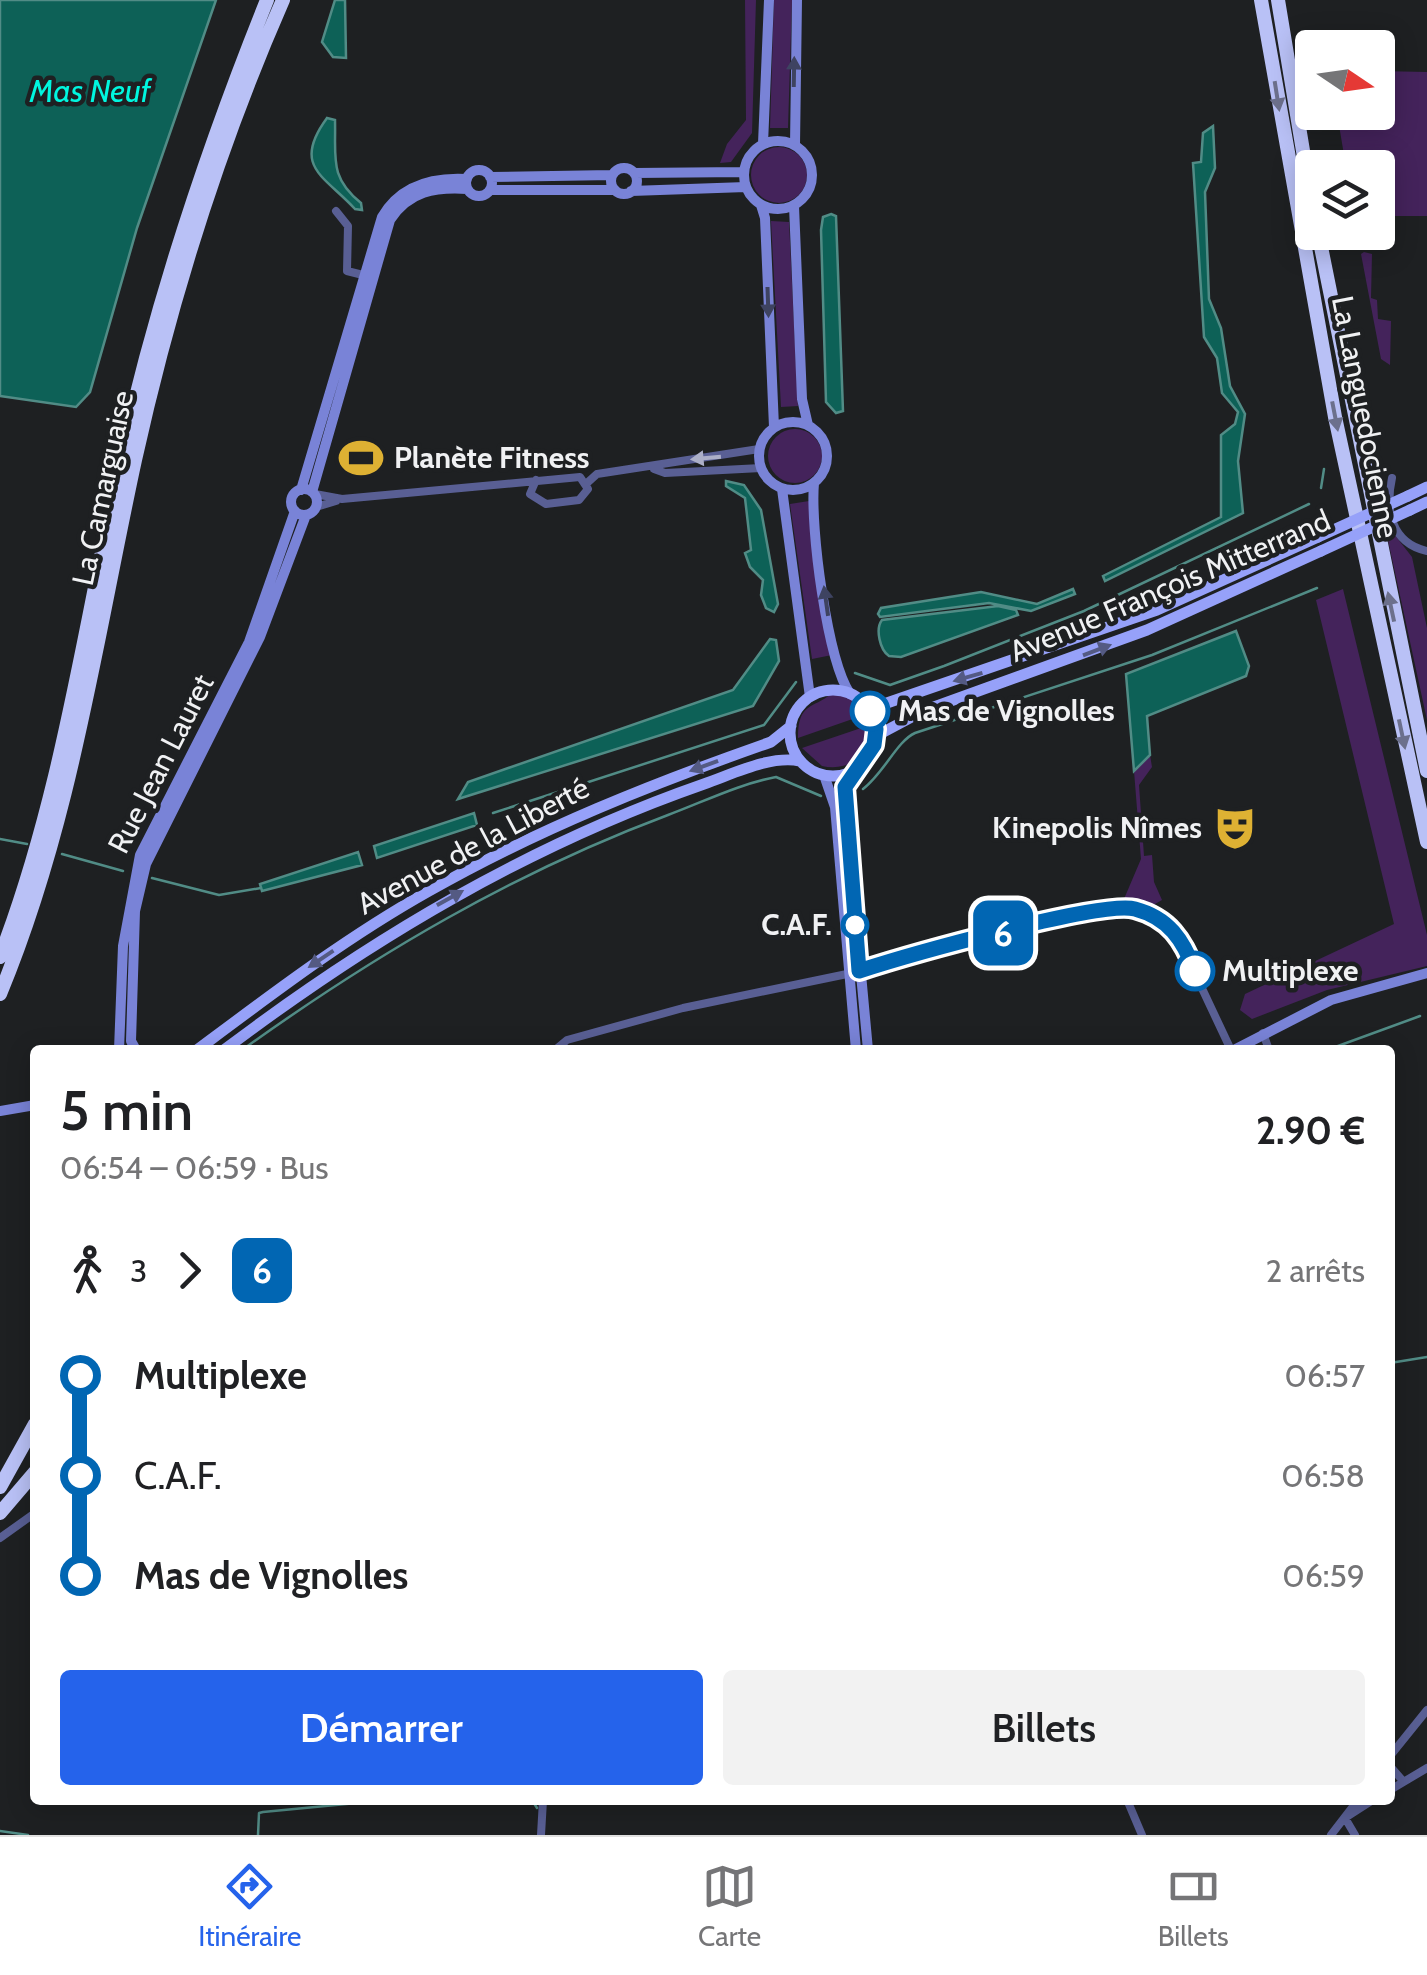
<!DOCTYPE html>
<html lang="fr">
<meta charset="utf-8">
<style>
:root{--surface:#fff;--page:#f2f2f2;--text:#202124;--muted:#757577;--line:#e0e0e0;--accent:#2563eb}
body{margin:0;font-family:Cabin,sans-serif;background:var(--page);color:var(--text);height:100vh;display:flex;flex-direction:column;font-size:38px;white-space:nowrap}
*{box-sizing:border-box;margin:0}
p{font-size:32px;color:var(--muted)}
.icon{flex:none;width:55px;height:55px;fill:none;stroke:currentColor;stroke-width:2;stroke-linecap:round;stroke-linejoin:round}
.map{position:relative;flex:1;overflow:hidden}
.drawer{position:absolute;left:30px;top:1045px;width:1365px;height:760px;display:flex;flex-direction:column;background:var(--surface);border-radius:10px;box-shadow:0 5px 25px #0003}
.drawer>*{flex:none}
.badge{padding:0 20px;border-radius:15px;font-size:35px;line-height:65px}
.needle{width:65px;rotate:103deg}
.buttons{position:absolute;left:1295px;top:30px;display:grid;gap:20px}
.buttons a{display:grid;place-items:center;width:100px;height:100px;border-radius:10px;background:var(--surface);box-shadow:0 5px 25px #0003;font-size:50px}
.map>.badge{position:absolute;translate:-50% -50%;box-shadow:0 0 0 5px #fff}
.legs{display:flex;align-items:center;gap:15px;height:110px;padding:0 30px;font-size:32px}
.legs p{margin-inline-start:auto}
.headline{display:flex;align-items:center;justify-content:space-between;height:170px;padding:0 30px}
h1{font-size:55px;font-weight:600;line-height:75px}
.cta{display:flex;gap:20px;margin-top:auto;padding:20px 30px}
.cta a{flex:1;height:115px;border-radius:10px;background:var(--accent);color:#fff;font-size:40px;font-weight:600;line-height:115px;text-align:center}
.cta a+a{background:var(--page);color:var(--text)}
ul{padding:0 30px;list-style:none}
li{display:flex;align-items:center;gap:35px;height:100px;font-size:38px}
li i{display:grid;place-items:center;width:15px;height:100%;margin:0 12px;background:currentColor}
li i::after{content:'';width:25px;height:25px;margin:-12px;border:8px solid;border-radius:50%;background:var(--surface)}
li p{margin-inline-start:auto}
li:first-child i{background:linear-gradient(#0000 50%,currentColor 0)}
li:last-child i{background:linear-gradient(currentColor 50%,#0000 0)}
.tabs{display:flex;justify-content:space-around;align-items:center;height:140px;border-top:2px solid var(--line);background:var(--surface);font-size:28px;color:var(--muted)}
.tabs a{display:grid;justify-items:center;gap:5px}
.tabs .active{color:var(--accent)}
.map>svg:first-child{display:block}
.green{fill:#44235b}
.water{fill:#0d6157;stroke:#518c86;stroke-width:2.5}
.lines{fill:none;stroke-linecap:round;stroke-linejoin:round}
.stream{stroke:#518c86;stroke-width:2.5}
.street{stroke:#595f94;stroke-width:8}
.secondary{stroke:#7983d7;stroke-width:10}
.primary{stroke:#96a1f9;stroke-width:11}
.highway{stroke:#b9c1f6;stroke-width:14}
.primary-bridge{stroke:#96a1f9;stroke-width:11}
.oneway{fill:#3e4361}
.oneway2{fill:#6c708c}
.oneway3{fill:#acafc8}
.oneway4{fill:#545a83}
.line-1-casing{stroke:#fff;stroke-width:22}
.line-1{stroke:#0166b3;stroke-width:15}
.stop-1-dot{fill:#fff;stroke:#0166b3;stroke-width:5}
.labels{text-anchor:middle;stroke-width:9;stroke-linejoin:round;paint-order:stroke}
.street-label{font-size:30px;fill:#f0f1f3;stroke:#1e2022}
.poi-label{font-size:30px;font-weight:bold;fill:#f0f1f3;stroke:#1e2022;text-anchor:start}
.stop-label{font-size:30px;font-weight:bold;fill:#f0f1f3;stroke:#1e2022;text-anchor:start}
.water-label{font-size:32px;font-style:italic;fill:#00f6df;stroke:#1e2022}
</style>
<div class="map">
<svg width="1427" height="1835" viewBox="0 0 1427 1835">
<rect width="100%" height="100%" fill="#1e2022"/>
<path class="green" d="M745 0H756L752 133 731 162 720 163 727 144 746 120Z
M774 0H792L788 128H770Z
M1378 71 1427 72V216H1378V168L1346 167 1337 113 1378 112Z
M751 175a28 28 0 1 1 56 0a28 28 0 1 1-56 0Z
M771 221 789 222 798 406 781 407Z
M1364 252 1372 254 1371 298 1377 300 1378 319 1391 321 1390 365 1381 359 1361 254Z
M768 456a27 27 0 1 1 54 0a27 27 0 1 1-54 0Z
M809 501 832 655 812 659 790 504Z
M1390 529 1412 557 1427 628V720L1386 531Z
M1343 589 1427 935V966L1327 990 1252 1019 1240 1010 1245 994 1394 924 1316 600Z
M831 694 852 698 867 714 798 738C798 702 813 709 831 694Z
M870 725C874 755 849 772 822 766L802 748Z
M1150 755 1152 767 1139 785 1144 856 1152 855 1154 882 1162 900 1148 908 1124 899 1141 859 1134 771Z"/>
<path class="water" d="M0 0H216L137 228 90 392 76 407 0 396Z
M335 0H345L346 58 333 57 322 42Z
M327 118 335 120C336 158 329 177 361 203L362 210 355 209C325 176 291 167 327 118Z
M1213 126 1215 168 1205 192 1209 299 1221 328 1230 386 1245 414 1238 461 1243 513 1105 581 1103 576 1221 517V435L1235 424 1238 412 1222 393 1217 358 1204 337 1193 163 1201 162 1203 133Z
M831 214 836 216 843 411 836 413 826 402 821 230 823 217Z
M726 481 744 485 761 510 778 604 774 612 766 608 761 595 763 580 750 567 745 553 751 550 745 498 726 486Z
M1073 589 1075 594 1031 611 989 603 880 617 878 614 881 608 981 592 1037 604Z
M998 606 1016 610 1018 615 901 657 889 656C880 650 875 629 882 620Z
M1236 631 1249 666 1246 676 1147 716 1150 755 1134 771 1126 674Z
M770 639 776 640 779 661 753 706 458 799 468 782 733 690Z
M474 813 477 825 377 858 374 846Z
M358 852 362 865 262 891 260 884Z"/>
<g class="lines">
<path class="stream" d="M1321 488 1324 469
M855 673 890 685 944 666 1084 611 1309 504
M863 789C884 773 897 741 915 733L1152 655 1317 588
M493 813 764 725 796 682
M0 839 27 844
M62 854 123 871
M152 878 219 895 261 888
M242 1050C376 954 513 873 668 815 703 802 739 784 776 777L821 796
M1327 1050 1420 1016
M1390 1363 1427 1357
M532 1800 537 1808
M0 1831 28 1835
M258 1835 259 1813 263 1812 388 1800"/>
<path class="street" d="M336 211 348 226 347 271 363 275
M654 469 665 473 761 468
M1392 478C1385 510 1391 543 1427 551
M587 483 597 474 759 449
M315 494 342 499 580 477 588 489 579 500 546 504 530 494 536 480
M316 507 336 501
M1263 1033 1269 1050
M555 1050 567 1040 683 1008 847 974 1087 912 1130 907 1153 915 1175 931 1231 1050
M0 1538 35 1513
M1390 1756 1427 1710
M1390 1766 1403 1781
M1390 1790 1427 1768
M1128 1802 1142 1835
M541 1835 543 1800
M1331 1835 1358 1800
M1355 1835 1345 1818 1373 1800"/>
<path class="secondary" d="M744 175a34 34 0 1 1 68 0a34 34 0 1 1-68 0Z
M763 144 769 0
M795 145 797 0
M611 181a13 13 0 1 1 26 0a13 13 0 1 1-26 0Z
M466 183a13 13 0 1 1 26 0a13 13 0 1 1-26 0Z
M634 173 744 172
M490 177 612 175
M490 190H615
M631 191 746 187
M761 205 765 218 774 427
M794 206 802 399 808 425
M759 456a34 34 0 1 1 68 0a34 34 0 1 1-68 0Z
M814 483C810 527 827 659 850 694
M782 489 810 697
M291 502a13 13 0 1 1 26 0a13 13 0 1 1-26 0Z
M301 490 382 217C400 186 432 177 467 179
M312 492 390 220C409 191 435 187 467 189
M852 772 845 800 868 1050
M824 775 835 807 856 1050
M119 1050 123 946 140 855 249 642 295 511
M136 1050 131 1041 135 911 146 864 260 637 306 515
M1234 1050 1331 1000 1427 973
M0 1111 35 1105"/>
<path class="primary" d="M1408 496 1427 487
M1410 510 1427 502
M790 733a43 43 0 1 1 86 0a43 43 0 1 1-86 0Z
M865 704H884L1157 610 1318 537
M876 736 923 711 1147 630 1321 551
M197 1050C272 994 347 937 429 891 538 829 654 783 771 742L791 726
M224 1050C372 938 529 845 704 784 733 774 770 755 800 761"/>
<path class="highway" d="M1261 0 1335 417 1427 842
M1278 0 1312 205
M1318 232 1427 771
M0 957C62 796 85 623 122 456 157 299 207 149 267 0
M0 994C71 823 96 639 135 460 170 302 218 148 283 0
M0 1487 35 1424
M0 1513 35 1472"/>
<path class="primary-bridge" d="M1318 537 1408 496
M1321 551 1410 510"/>
</g>
<defs><path id="oneway-solid" d="M-6-.8H1V-3.2L6.5 0L1 3.2V.8H-6Z" transform="scale(2.5)"/></defs>
<g class="oneway">
<use href="#oneway-solid" transform="translate(794 72) rotate(-89)"/>
<use href="#oneway-solid" transform="translate(768 302) rotate(88)"/>
<use href="#oneway-solid" transform="translate(826 601) rotate(-98)"/>
</g>
<g class="oneway2">
<use href="#oneway-solid" transform="translate(1277 96) rotate(81)"/>
<use href="#oneway-solid" transform="translate(1335 416) rotate(79)"/>
<use href="#oneway-solid" transform="translate(1391 607) rotate(-102)"/>
<use href="#oneway-solid" transform="translate(1402 734) rotate(78)"/>
</g>
<use class="oneway3" href="#oneway-solid" transform="translate(706 458) rotate(175)"/>
<g class="oneway4">
<use href="#oneway-solid" transform="translate(1097 650) rotate(-21)"/>
<use href="#oneway-solid" transform="translate(968 677) rotate(164)"/>
<use href="#oneway-solid" transform="translate(704 766) rotate(160)"/>
<use href="#oneway-solid" transform="translate(450 898) rotate(-29)"/>
<use href="#oneway-solid" transform="translate(321 959) rotate(146)"/>
</g>
<g class="lines">
<g class="line-1-casing">
<path id="line-1" d="M870 711 876 729 874 745 845 787 859 971C902 957 1101 900 1135 909 1169 918 1183 940 1195 971"/>
</g>
<use href="#line-1" class="line-1"/>
</g>
<defs>
<g id="stadium-bare" transform="scale(3.45)"><path d="M0-5a6.5 5 0 1 0 0 10a6.5 5 0 1 0 0-10ZM-3.5-1.8h7v3.6h-7Z" fill="#deb133" stroke="#1e2022" stroke-width="2.5" paint-order="stroke"/></g>
<g id="theatre-bare" transform="scale(3.45)"><path d="M-5-5.5Q0-4 5-5.5V0Q5 5 0 6Q-5 5-5 0ZM-3.3-2.5H-1v1.5H-3.3ZM1-2.5H3.3v1.5H1ZM-2.8 1Q0 5.5 2.8 1Z" fill="#deb133" stroke="#1e2022" stroke-width="2.5" paint-order="stroke"/></g>
</defs>
<g fill-rule="evenodd">
<use href="#stadium-bare" x="361" y="458"/>
<use href="#theatre-bare" x="1235" y="828"/>
</g>
<g class="stop-1-dot">
<circle cx="870" cy="711" r="18"/>
<circle cx="855" cy="925" r="12"/>
<circle cx="1195" cy="971" r="18"/>
</g>
<g class="labels">
<g class="street-label">
<text transform="translate(1365 417) rotate(79)" y="10">La Languedocienne</text>
<text transform="translate(103 488) rotate(-78)" y="10">La Camarguaise</text>
<text transform="translate(1170 586) rotate(-23)" y="10">Avenue François Mitterrand</text>
<text transform="translate(161 764) rotate(-63)" y="10">Rue Jean Lauret</text>
<text transform="translate(473 846) rotate(-28)" y="10">Avenue de la Liberté</text>
</g>
<g class="poi-label">
<text x="394" y="468">Planète Fitness</text>
<text x="1202" y="838" text-anchor="end">Kinepolis Nîmes</text>
</g>
<g class="stop-label">
<text x="898" y="721">Mas de Vignolles</text>
<text x="832" y="935" text-anchor="end">C.A.F.</text>
<text x="1222" y="981">Multiplexe</text>
</g>
<g class="water-label">
<text x="90" y="102">Mas Neuf</text>
</g>
</g>
</svg>
<div class="buttons">
<a><svg class="needle" viewBox="-14 -14 28 28"><path d="M0-13l5 13h-10z" fill="#e53935"/><path d="M0 13l5-13h-10z" fill="#757577"/></svg></a>
<a><svg class="icon" aria-label="layers" viewBox="0 0 24 24"><path d="M12 4l9 5-9 5-9-5zM3 14l9 5 9-5"/></svg></a>
</div>
<b class="badge" style="left:1003px;top:933px;background:#0166b3;color:#fff">6</b>
<section class="drawer">
<div class="headline"><div><h1>5 min</h1><p>06:54 – 06:59 · Bus</p></div><b>2.90 €</b></div>
<div class="legs"><svg class="icon" aria-label="walk" viewBox="0 0 24 24"><circle cx="13" cy="4" r="2"/><path d="M13 8l-2 6 4 7M11 14l-3 7M7 12l3-4h3l4 4"/></svg>3<svg class="icon" aria-label="forward" viewBox="0 0 24 24"><path d="M9 5l7 7-7 7"/></svg><b class="badge" style="background:#0166b3;color:#fff">6</b><p>2 arrêts</p></div>
<ul>
<li><i style="color:#0166b3"></i><b>Multiplexe</b><p>06:57</p></li>
<li><i style="color:#0166b3"></i><span>C.A.F.</span><p>06:58</p></li>
<li><i style="color:#0166b3"></i><b>Mas de Vignolles</b><p>06:59</p></li>
</ul>
<div class="cta"><a>Démarrer</a><a>Billets</a></div>
</section>
</div>
<nav class="tabs">
<a class="active"><svg class="icon" aria-label="directions" viewBox="0 0 24 24"><path d="M12 3l9 9-9 9-9-9zM9 14v-3h6M13 9l2 2-2 2"/></svg>Itinéraire</a>
<a><svg class="icon" aria-label="map" viewBox="0 0 24 24"><path d="M3 6l6-2 6 2 6-2v14l-6 2-6-2-6 2zM9 4v14M15 6v14"/></svg>Carte</a>
<a><svg class="icon" aria-label="tickets" viewBox="0 0 24 24"><path d="M3 7h18v10H3zM15 7v10"/></svg>Billets</a>
</nav>
